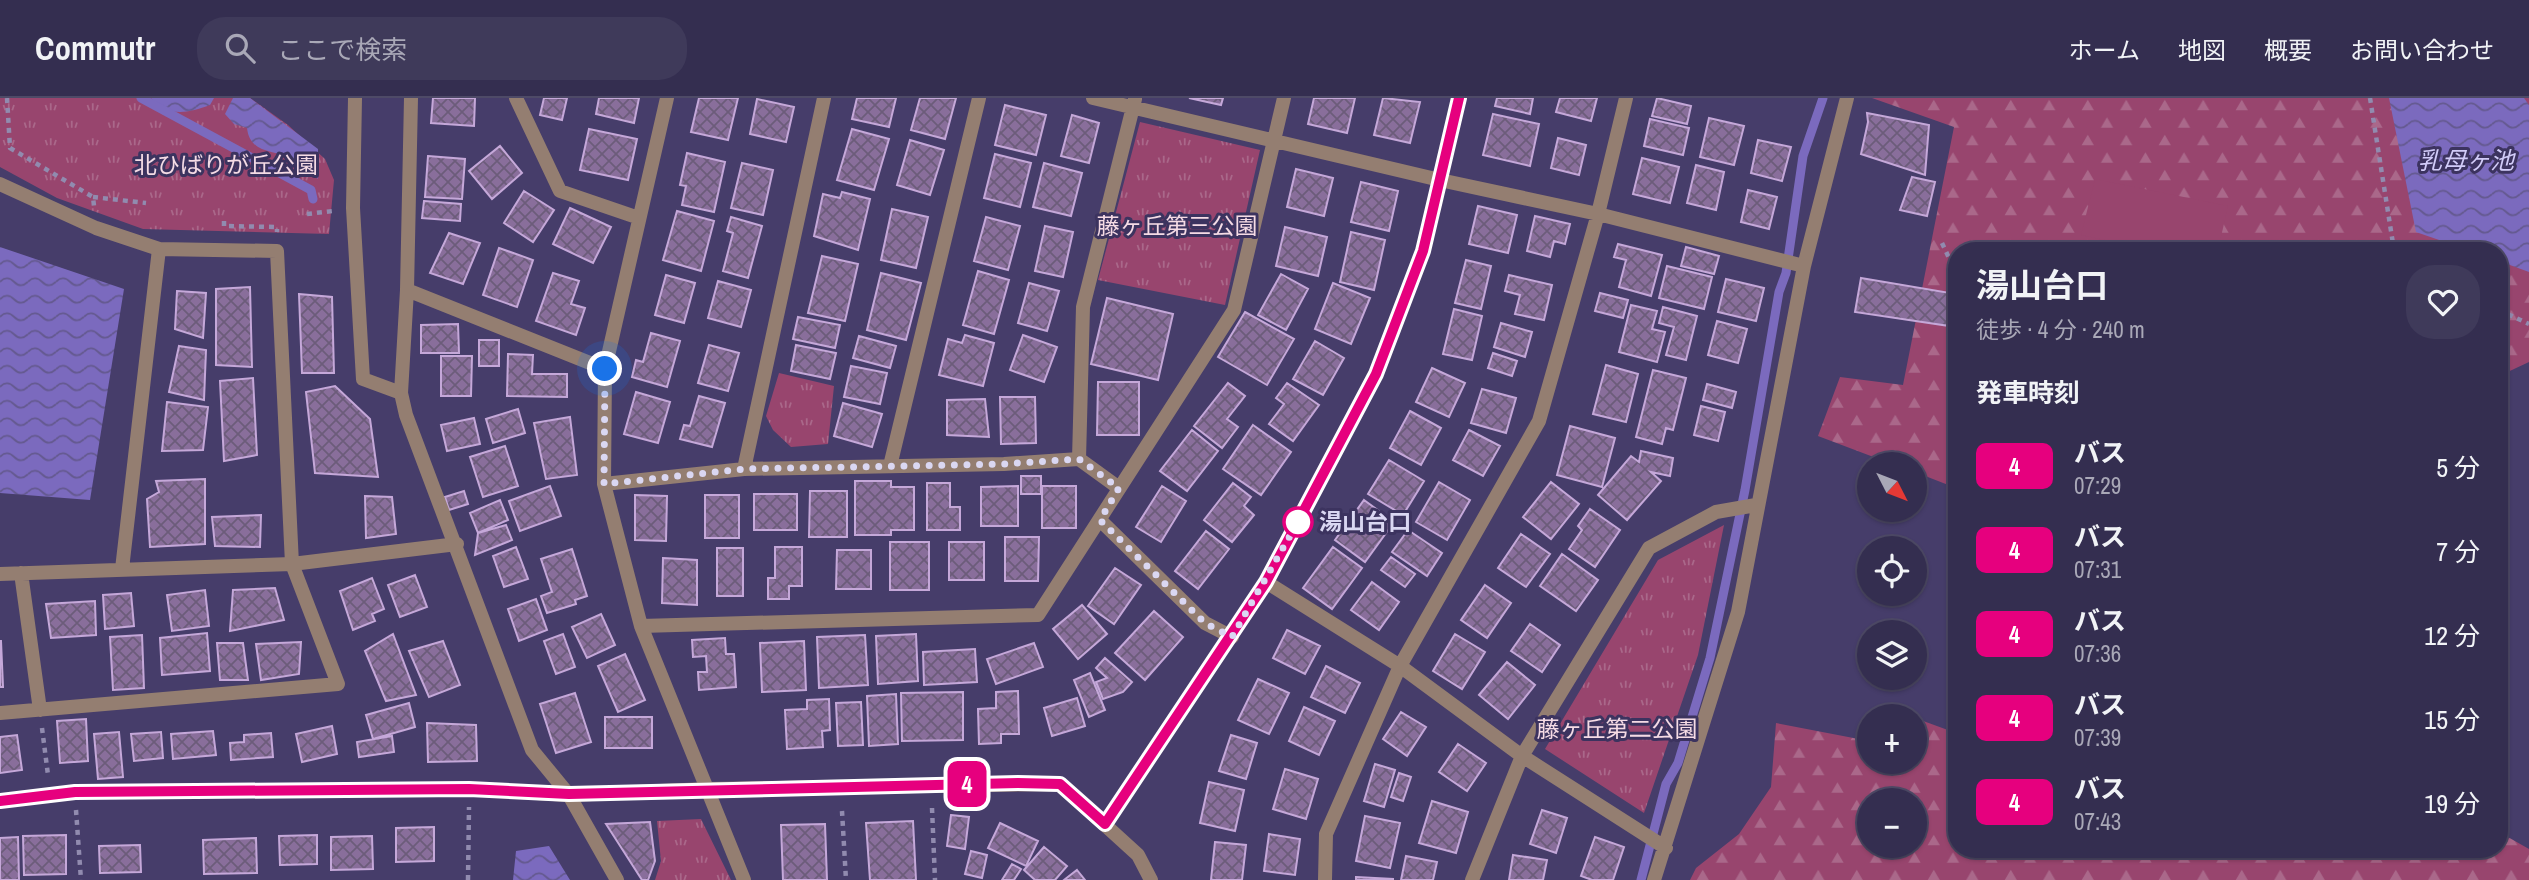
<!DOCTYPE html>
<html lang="ja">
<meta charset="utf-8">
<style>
:root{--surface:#342e50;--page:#3f3a5a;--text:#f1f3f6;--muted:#a9a8b7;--line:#4e4a67}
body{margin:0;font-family:"Archivo Narrow","Noto Sans JP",sans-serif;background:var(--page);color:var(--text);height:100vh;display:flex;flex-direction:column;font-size:26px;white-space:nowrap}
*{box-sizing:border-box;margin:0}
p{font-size:23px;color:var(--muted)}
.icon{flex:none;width:38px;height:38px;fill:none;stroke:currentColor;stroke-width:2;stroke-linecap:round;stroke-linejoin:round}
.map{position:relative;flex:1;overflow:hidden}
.details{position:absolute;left:1948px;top:144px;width:560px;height:616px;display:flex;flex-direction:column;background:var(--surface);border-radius:28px;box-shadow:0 2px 5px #0004,0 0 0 2px var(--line)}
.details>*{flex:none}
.badge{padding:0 14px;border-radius:10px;font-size:24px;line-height:46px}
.needle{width:46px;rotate:132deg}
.tools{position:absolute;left:1857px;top:354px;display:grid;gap:14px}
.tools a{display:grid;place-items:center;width:70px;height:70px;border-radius:50%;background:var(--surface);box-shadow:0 2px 5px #0004,0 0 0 2px var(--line);font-size:35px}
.you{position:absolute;width:35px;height:35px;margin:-18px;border:5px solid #fff;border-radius:50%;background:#1a73e8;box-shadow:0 0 0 10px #1a73e833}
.map>.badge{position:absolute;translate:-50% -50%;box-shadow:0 0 0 4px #fff}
h2{padding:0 28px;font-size:26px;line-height:63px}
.round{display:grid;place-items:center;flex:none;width:74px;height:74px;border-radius:28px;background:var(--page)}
.head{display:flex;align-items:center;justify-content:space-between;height:119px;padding:0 28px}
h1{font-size:33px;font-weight:700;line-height:52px}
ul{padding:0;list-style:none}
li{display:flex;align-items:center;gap:21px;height:84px;padding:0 28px}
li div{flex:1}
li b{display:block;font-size:26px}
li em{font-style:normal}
li .badge{min-width:77px;font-weight:700;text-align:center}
header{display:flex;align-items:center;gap:42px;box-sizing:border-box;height:98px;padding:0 35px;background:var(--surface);border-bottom:2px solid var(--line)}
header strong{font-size:33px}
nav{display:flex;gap:38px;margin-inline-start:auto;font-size:24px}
.search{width:490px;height:63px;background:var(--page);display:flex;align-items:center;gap:18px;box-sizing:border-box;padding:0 24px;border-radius:28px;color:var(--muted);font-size:26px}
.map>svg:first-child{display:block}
.forest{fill:url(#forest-firs);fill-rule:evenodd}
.park{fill:url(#park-tufts)}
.pitch{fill:#98456e}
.water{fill:url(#water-waves)}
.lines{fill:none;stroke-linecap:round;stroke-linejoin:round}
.stream{stroke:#7b6abe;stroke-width:9}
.building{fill:url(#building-cross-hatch);stroke:#c5a8d9;stroke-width:2}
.path{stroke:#918baf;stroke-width:4.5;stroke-dasharray:5 5;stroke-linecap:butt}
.minor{stroke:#947e71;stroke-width:14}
.tertiary{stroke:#947e71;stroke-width:14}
.line-casing{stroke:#fff;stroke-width:16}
.line{stroke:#e6007e;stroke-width:10}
.walk{stroke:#dad7f2;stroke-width:7;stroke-dasharray:0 12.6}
.stop-dot{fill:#fff;stroke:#e6007e;stroke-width:3.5}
.labels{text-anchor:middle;stroke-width:6;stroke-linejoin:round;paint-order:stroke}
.park-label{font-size:23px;fill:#f5dbe5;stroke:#3c335f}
.stop-label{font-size:23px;font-weight:bold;fill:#dad7f2;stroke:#3c335f;text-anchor:start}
.water-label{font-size:24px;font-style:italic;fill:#d2ccf9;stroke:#3c335f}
</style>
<header>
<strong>Commutr</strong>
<div class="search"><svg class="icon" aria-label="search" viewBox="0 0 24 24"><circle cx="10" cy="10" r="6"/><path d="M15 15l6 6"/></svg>ここで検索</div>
<nav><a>ホーム</a><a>地図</a><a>概要</a><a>お問い合わせ</a></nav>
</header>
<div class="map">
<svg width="2529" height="782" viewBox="0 0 2529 782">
<defs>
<pattern id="forest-firs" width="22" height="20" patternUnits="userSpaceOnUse" patternTransform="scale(1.75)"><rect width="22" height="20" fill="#98456e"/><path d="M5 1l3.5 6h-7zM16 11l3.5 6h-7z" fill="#aa688a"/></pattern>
<pattern id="park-tufts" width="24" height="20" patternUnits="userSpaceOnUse" patternTransform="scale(1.75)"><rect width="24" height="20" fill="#98456e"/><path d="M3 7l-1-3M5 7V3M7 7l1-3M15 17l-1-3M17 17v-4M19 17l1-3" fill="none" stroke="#aa688a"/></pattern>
<pattern id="water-waves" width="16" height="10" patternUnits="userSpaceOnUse" patternTransform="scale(1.75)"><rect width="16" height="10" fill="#7b6abe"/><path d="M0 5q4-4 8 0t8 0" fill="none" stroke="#64598f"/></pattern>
<pattern id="building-cross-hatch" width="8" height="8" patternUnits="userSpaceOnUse" patternTransform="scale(1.75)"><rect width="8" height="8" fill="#896e9b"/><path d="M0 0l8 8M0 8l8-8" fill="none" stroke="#6c5c7a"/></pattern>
</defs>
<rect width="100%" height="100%" fill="#463d6a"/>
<path class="forest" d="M1872 0H2529V264L2499 278V152H1956V390L1915 374 1914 366H1892L1818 338 1840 279 1903 287 1954 29Z
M1915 620 1956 635V751H2499V734L2529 751V782H1690L1696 770 1739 736 1771 689 1776 625 1869 643V663H1914ZM1869 702H1914V747H1869Z"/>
<path class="park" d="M0 0H250L288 27 325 61 334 82 329 136 143 131 57 100 0 69Z
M1140 24 1260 52 1225 207 1098 182Z
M779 275 834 288 828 346 791 349 773 332 766 318Z
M1724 427 1698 557 1644 715 1545 651 1658 462Z
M701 721 731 782H655L661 763 657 723Z"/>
<path class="pitch" d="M2095 81 2228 108 2218 152H2151L2081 137Z"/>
<path class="water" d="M151 0H214L210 7C187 15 170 20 151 0Z
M233 0H250L318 51V81C310 74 301 64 291 60 274 52 250 56 247 30L234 26 225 16Z
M2389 0H2524L2529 7V174L2499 163V152H2468L2416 134Z
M0 149 124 191 90 402 0 395Z
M549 748 570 782H513L516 753Z"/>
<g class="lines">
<path class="stream" d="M141 0 311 92 313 101
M1641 782 1666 686 1678 665 1710 560 1745 392 1779 194 1786 175 1803 58 1823 0"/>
</g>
<path class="building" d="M433 0H475L474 28 431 25Z
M544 0H567L562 22 540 17Z
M599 0H639L634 25 596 16Z
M699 0H738L728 42 691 34Z
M857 0H896L889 29 852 21Z
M920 0H956L945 41 911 32Z
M1189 0H1223L1221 7Z
M1314 0H1355L1347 35 1308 26Z
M1383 0 1420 4 1410 45 1374 37Z
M1497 0H1533L1530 16 1495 8Z
M1560 0H1597L1591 23 1556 14Z
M1657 0 1691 8 1687 26 1652 18Z
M757 1 794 9 786 44 750 36Z
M1005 7 1046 17 1036 57 995 47Z
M1867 15 1929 27 1925 77 1861 56 1868 24Z
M1493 16 1539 26 1530 68 1483 57Z
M1072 17 1099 25 1089 65 1061 58Z
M1709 20 1744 28 1734 67 1700 59Z
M1650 21 1689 30 1683 57 1644 48Z
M589 31 637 41 628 82 580 72Z
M852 31 889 41 874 92 837 82Z
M1558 40 1586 47 1579 77 1551 70Z
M910 42 944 52 930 97 897 87Z
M1758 42 1791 49 1782 83 1751 75Z
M500 48 522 75 492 101 469 73Z
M687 55 725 64 714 114 682 107 686 88 680 87Z
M995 56 1031 65 1020 109 984 100Z
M428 58 465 61 462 101 425 99Z
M1642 60 1679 69 1670 105 1633 96Z
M742 65 773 72 763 117 731 110Z
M1044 65 1082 75 1071 118 1033 109Z
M1696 67 1724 74 1716 112 1687 105Z
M1296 71 1333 80 1324 118 1287 109Z
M1912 79 1935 84 1927 118 1900 112Z
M1361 84 1398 93 1389 133 1351 124Z
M1748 92 1777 99 1769 131 1741 124Z
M524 93 554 112 533 144 504 125Z
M842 94 870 101 858 152 814 138 823 96 840 100Z
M424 103 461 106 460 123 422 120Z
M1478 108 1517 117 1508 155 1469 146Z
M570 110 611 129 593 165 553 146Z
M892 111 928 119 916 170 881 162Z
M677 113 714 123 701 173 663 162Z
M1535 118 1570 126 1565 146 1554 143 1550 159 1527 153Z
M731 119 762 128 748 180 723 173 733 135 727 133Z
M986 119 1020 128 1008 172 974 163Z
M1045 128 1073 134 1063 179 1035 173Z
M1285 129 1327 139 1318 178 1276 168Z
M1351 134 1385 142 1374 192 1340 184Z
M449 135 480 145 463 186 430 175Z
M1618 146 1662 157 1651 198 1619 189 1626 162 1614 159Z
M1686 149 1719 158 1714 176 1681 168Z
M499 150 533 162 517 209 483 197Z
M822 158 858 166 845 223 808 215Z
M1466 162 1491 168 1481 211 1455 205Z
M1667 168 1712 179 1704 211 1659 200Z
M978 173 1009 182 994 236 963 227Z
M553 175 579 183 571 206 585 210 576 237 536 223Z
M881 175 921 185 906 242 867 232Z
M1281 176 1308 191 1286 232 1258 217Z
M666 177 695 185 684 225 655 217Z
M1509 177 1552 187 1544 222 1515 216 1520 197 1505 193Z
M1861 180 1956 196V229L1855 214Z
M1726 181 1764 190 1756 223 1718 214Z
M718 183 751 192 741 229 708 220Z
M1029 185 1059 193 1047 233 1018 225Z
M1333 185 1370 200 1351 246 1315 231Z
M250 189 252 269 216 267V191Z
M177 193 206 195 203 240 175 231Z
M1600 195 1628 202 1623 220 1595 213Z
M299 196 332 199 334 275H302Z
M1107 200 1173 216 1158 282 1091 266Z
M1631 207 1657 213 1652 231 1665 234 1657 264 1619 254Z
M1663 209 1697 218 1686 262 1666 257 1674 229 1659 225Z
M1454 211 1482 218 1472 262 1443 256Z
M1245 214 1294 241 1267 287 1218 259Z
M798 219 840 227 835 250 793 241Z
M1717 223 1747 231 1738 265 1708 257Z
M1501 225 1532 234 1525 259 1494 249Z
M458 226 459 255H421V227Z
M651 235 680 243 667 289 632 279 636 262 643 264Z
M965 237 994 245 983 288 939 277 948 241 962 245Z
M1023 237 1057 249 1044 284 1010 272Z
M859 238 896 248 890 270 853 260Z
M479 242H499V268H479Z
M1315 243 1344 260 1323 297 1293 281Z
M709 247 739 255 728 293 698 285Z
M796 247 836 255 830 281 791 273Z
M179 248 206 252 204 302 169 294Z
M1493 255 1517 263 1512 278 1488 270Z
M508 256 533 257 532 276H567V299L507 298Z
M441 258H472L471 298H441Z
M1606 267 1638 276 1626 324 1593 316Z
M851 268 887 275 880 306 844 299Z
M1432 270 1465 285 1449 319 1416 304Z
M1653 272 1686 280 1673 332 1666 330 1662 346 1636 339Z
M253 280 257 357 224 363 220 283Z
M1098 284H1139V337H1097Z
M1228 285 1245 298 1227 321 1238 329 1222 350 1194 328Z
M1287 285 1319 307 1293 343 1269 326 1284 306 1276 300Z
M1707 286 1736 294 1732 310 1703 302Z
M335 288 370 321 378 379 315 375 306 294Z
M1482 291 1516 300 1506 335 1471 325Z
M636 294 670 304 658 345 624 336Z
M699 298 725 305 712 349 680 341 684 327 690 328Z
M1000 299H1035L1036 345 1001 346Z
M985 301 989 339 947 337V302Z
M167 304 208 309 203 352 162 353Z
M843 305 882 316 872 349 834 338Z
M1701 308 1725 314 1718 343 1694 337Z
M518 311 525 335 493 345 486 321Z
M1410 313 1441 330 1421 367 1390 350Z
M570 319 577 377 546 381 534 325Z
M474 320 480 346 447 353 441 327Z
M1253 327 1291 354 1261 397 1223 371Z
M1570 328 1615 340 1602 389 1557 377Z
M1192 332 1218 353 1187 393 1160 373Z
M1469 332 1500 348 1483 378 1453 362Z
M505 348 518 388 483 399 470 359Z
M1641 353 1673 360 1670 378 1651 374 1661 383 1627 422 1598 397 1631 358 1639 364Z
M1389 362 1424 383 1403 417 1368 396Z
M1021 378H1041V396H1021Z
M205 381V446L150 449 147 401 159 394 156 383Z
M855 383H891V389H914V432H891V437H855Z
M1439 384 1470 402 1447 442 1416 424Z
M1551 384 1579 406 1551 441 1523 419Z
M927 385H950V409H960V432H927Z
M1233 385 1251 399 1244 408 1254 417 1232 444 1204 422Z
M550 388 561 418 520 433 509 403Z
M1018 388V428H981V389Z
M1042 388H1076V430H1042Z
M1162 388 1186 403 1161 444 1136 429Z
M464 393 468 406 449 412 445 399Z
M810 393H847V439H809Z
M754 396H797V432H754Z
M635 397 667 398 666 443 635 442Z
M705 397H739V440H705Z
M365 398 392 399 396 436 366 440Z
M500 402 508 422 478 435 470 415Z
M1364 402 1394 424 1365 464 1335 442Z
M1590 411 1620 432 1595 469 1569 451 1582 432 1578 428Z
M261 417 260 449 215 448 212 419Z
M506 427 512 442 475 457 478 435Z
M1408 432 1442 455 1427 478 1392 454Z
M1206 433 1229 451 1198 491 1175 473Z
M1521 436 1550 456 1526 489 1498 470Z
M1005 439H1039L1038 483H1005Z
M890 444H929V492H890Z
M949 444H984V482H949Z
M516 449 528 481 504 489 493 458Z
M775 449H802V488H789V501H768V480H775Z
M1333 449 1362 470 1332 511 1303 490Z
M717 450H743V498H717Z
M572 451 587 498 575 502 576 506 547 515 541 498 552 494 541 461Z
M837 452H871V491H836Z
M1562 456 1598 482 1576 513 1540 488Z
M1391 459 1415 476 1405 489 1381 472Z
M663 460 697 462V507L662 505Z
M1115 470 1141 487 1114 526 1088 508Z
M415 477 427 509 400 519 388 487Z
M372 480 384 511 372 516 375 523 353 532 340 493Z
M1372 484 1399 504 1379 532 1351 512Z
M1485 487 1511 505 1487 540 1461 522Z
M275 490 284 522 230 533 233 492Z
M205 492 209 528 172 533 167 497Z
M131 495 134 528 105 531 103 497Z
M536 501 547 532 519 543 508 511Z
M95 503 96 537 51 540 46 506Z
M1082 507 1107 536 1078 561 1053 531Z
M1154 513 1183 539 1145 582 1115 555Z
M601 516 615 547 587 560 572 529Z
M1530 526 1560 547 1542 574 1511 553Z
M1287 532 1320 548 1305 576 1273 560Z
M207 535 210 573 162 577 160 540Z
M393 536 416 597 386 603 365 553Z
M563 536 575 569 556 576 544 543Z
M916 536 918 583 878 586 876 538Z
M1455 536 1485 554 1462 591 1433 573Z
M142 537 144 590 113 592 110 539Z
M865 537 868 587 819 590 817 539Z
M725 540 726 556H734L736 589 699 592 698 574H707L706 558 693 559 692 542Z
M1 543 3 589H0V543Z
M443 543 460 587 429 599 409 553Z
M804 543 806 592 762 594 760 545Z
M301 544 299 576 261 582 256 546Z
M217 545H243L248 582H220Z
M1034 545 1043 569 996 586 987 561Z
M975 551 977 584 924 587 923 554Z
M625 556 645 602 618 614 598 568Z
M1105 560 1132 584 1123 594 1103 601 1096 584 1107 580 1096 570Z
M1507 564 1535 587 1508 621 1479 597Z
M1326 568 1360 585 1345 615 1311 599Z
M1090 575 1105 612 1089 619 1074 582Z
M1258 581 1289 595 1269 636 1238 622Z
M1018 593 1019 636H1001V645L979 646 978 611 996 610V594Z
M963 594V642L902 643 901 595Z
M575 595 591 644 556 655 540 606Z
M896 596 898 646 869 648 867 598Z
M1077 600 1085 628 1052 638 1044 610Z
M829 601 830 632 822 633 823 649 787 651 785 612 807 611V602Z
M861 604 863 647 838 648 836 605Z
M409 605 415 629 373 641 366 617Z
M1304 609 1335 623 1319 657 1289 643Z
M1401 614 1426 629 1407 658 1383 641Z
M605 619H652V650H605Z
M86 621 88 663 60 665 57 623Z
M427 625 476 627 477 663 428 664Z
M332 628 337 656 302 664 296 636Z
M213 633 216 657 173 661 171 636Z
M119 634 123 679 98 681 94 636Z
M161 634 163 660 134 663 131 636Z
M271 635 273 659 231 662 230 645 244 644V637Z
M17 637 22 672 0 675V639Z
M1231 637 1257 645 1246 681 1219 673Z
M392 638 394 654 359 659 357 644Z
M1458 646 1486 665 1467 693 1439 674Z
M1375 666 1395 672 1384 709 1364 703Z
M1285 671 1318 681 1306 721 1273 711Z
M1399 675 1411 679 1403 703 1391 699Z
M1209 684 1244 692 1235 733 1200 725Z
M1432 703 1468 714 1456 755 1419 745Z
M1542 712 1567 720 1556 755 1530 746Z
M951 717 969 719 965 751 947 748Z
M1365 718 1400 725 1390 770 1356 763Z
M913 723 916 782H870L866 725Z
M650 724 655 763 648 782H642L606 726Z
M1000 725 1038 743 1026 768 988 750Z
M825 726 827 782H783L781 727Z
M434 729V763L396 764V730Z
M1269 736 1300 741 1295 777 1264 773Z
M66 737V776L24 777 23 738Z
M317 737V766L280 767 279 738Z
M372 738 373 771 331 772V739Z
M18 739 19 782H0V740Z
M1595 739 1624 749 1613 782H1592L1581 778Z
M256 740 257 775 204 776 203 742Z
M1215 744 1246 747 1242 782H1211Z
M140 747 141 774 100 775 99 748Z
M1044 749 1067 768 1055 782H1035L1024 772Z
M971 753 987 757 982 780 965 776Z
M1513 757 1547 762 1543 782H1509Z
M1406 758 1437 764 1433 782H1401Z
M1012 766 1021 771 1014 782H1002Z
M1077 772 1085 782H1064Z
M1356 779 1393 781V782H1356Z"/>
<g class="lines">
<path class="path" d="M7 0 10 50 93 99 94 108
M2370 0 2394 152
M93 99 146 105
M307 116 333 113
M224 123V128L277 129V134
M1942 145 1956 175
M2499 212 2529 226
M42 630 48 677
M932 710 935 782
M76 712 81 782
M842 713 846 782
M468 782 469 709"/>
<path class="minor" d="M355 0 353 110 363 281 401 295
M411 0 407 192 401 295 406 317 532 652 569 697 617 782
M516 0 560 93 639 120
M667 0 605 271 604 386 641 528 744 782
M1093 0 1440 82 1598 116 1804 168
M0 86 96 130 159 151 277 153 292 466 0 476
M407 192 605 271
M890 368 979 0
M744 371 824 0
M604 386 744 371 1004 366 1079 361
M1119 390 1079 361 1083 209 1135 1
M1100 422 1205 525 1232 539
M122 471 159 151
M21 475 40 612
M1266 484 1400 568 1522 658 1666 750
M641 528 1038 517 1234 212 1284 0
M0 615 338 586 292 466 457 446
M1325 782 1326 736 1400 568 1539 323 1598 116 1626 0
M1472 782 1522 658 1649 450 1716 414 1756 407
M1654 782 1738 514 1804 168 1847 0"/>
<path class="tertiary" d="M0 703 75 694 469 691 569 697 707 691 1060 686 1138 757 1151 782
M1105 726 1266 484 1376 276 1423 153 1459 0"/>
</g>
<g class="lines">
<g class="line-casing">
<path id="line" d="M0 703 75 694 469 691 569 696 1018 685 1060 686 1105 726 1266 484 1376 276 1423 153 1459 0"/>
</g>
<use href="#line" class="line"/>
<path class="walk" d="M605 271 604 386 744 371 1004 366 1079 361 1119 390 1100 422 1205 525 1232 539 1303 415 1298 424"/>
</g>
<circle class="stop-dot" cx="1298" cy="424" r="14"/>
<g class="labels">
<g class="park-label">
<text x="226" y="75">北ひばりが丘公園</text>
<text x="1177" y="136">藤ヶ丘第三公園</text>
<text x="1617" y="639">藤ヶ丘第二公園</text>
</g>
<g class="stop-label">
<text x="1319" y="432">湯山台口</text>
</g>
<g class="water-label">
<text x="2466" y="71">乳母ヶ池</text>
</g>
</g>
</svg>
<div class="tools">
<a><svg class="needle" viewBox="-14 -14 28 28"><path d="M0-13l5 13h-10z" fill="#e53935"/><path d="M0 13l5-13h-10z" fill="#a9a8b7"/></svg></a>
<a><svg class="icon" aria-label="locate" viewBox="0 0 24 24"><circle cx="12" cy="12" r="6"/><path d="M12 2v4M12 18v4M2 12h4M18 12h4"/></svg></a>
<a><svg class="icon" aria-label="layers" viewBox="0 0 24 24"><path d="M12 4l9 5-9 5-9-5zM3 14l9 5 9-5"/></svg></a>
<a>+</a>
<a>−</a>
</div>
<div class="you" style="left:605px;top:271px"></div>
<b class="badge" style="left:967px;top:686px;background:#e6007e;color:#fff">4</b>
<section class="details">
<div class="head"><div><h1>湯山台口</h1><p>徒歩 · 4 分 · 240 m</p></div><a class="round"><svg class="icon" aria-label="heart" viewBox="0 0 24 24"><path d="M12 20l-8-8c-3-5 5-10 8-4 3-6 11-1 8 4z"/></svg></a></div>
<h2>発車時刻</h2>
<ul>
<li><span class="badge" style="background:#e6007e;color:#fff">4</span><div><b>バス</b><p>07:29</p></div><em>5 分</em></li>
<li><span class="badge" style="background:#e6007e;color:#fff">4</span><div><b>バス</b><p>07:31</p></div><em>7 分</em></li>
<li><span class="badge" style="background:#e6007e;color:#fff">4</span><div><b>バス</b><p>07:36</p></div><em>12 分</em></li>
<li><span class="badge" style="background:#e6007e;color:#fff">4</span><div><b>バス</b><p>07:39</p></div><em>15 分</em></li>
<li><span class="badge" style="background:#e6007e;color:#fff">4</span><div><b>バス</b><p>07:43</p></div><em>19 分</em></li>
</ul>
</section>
</div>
